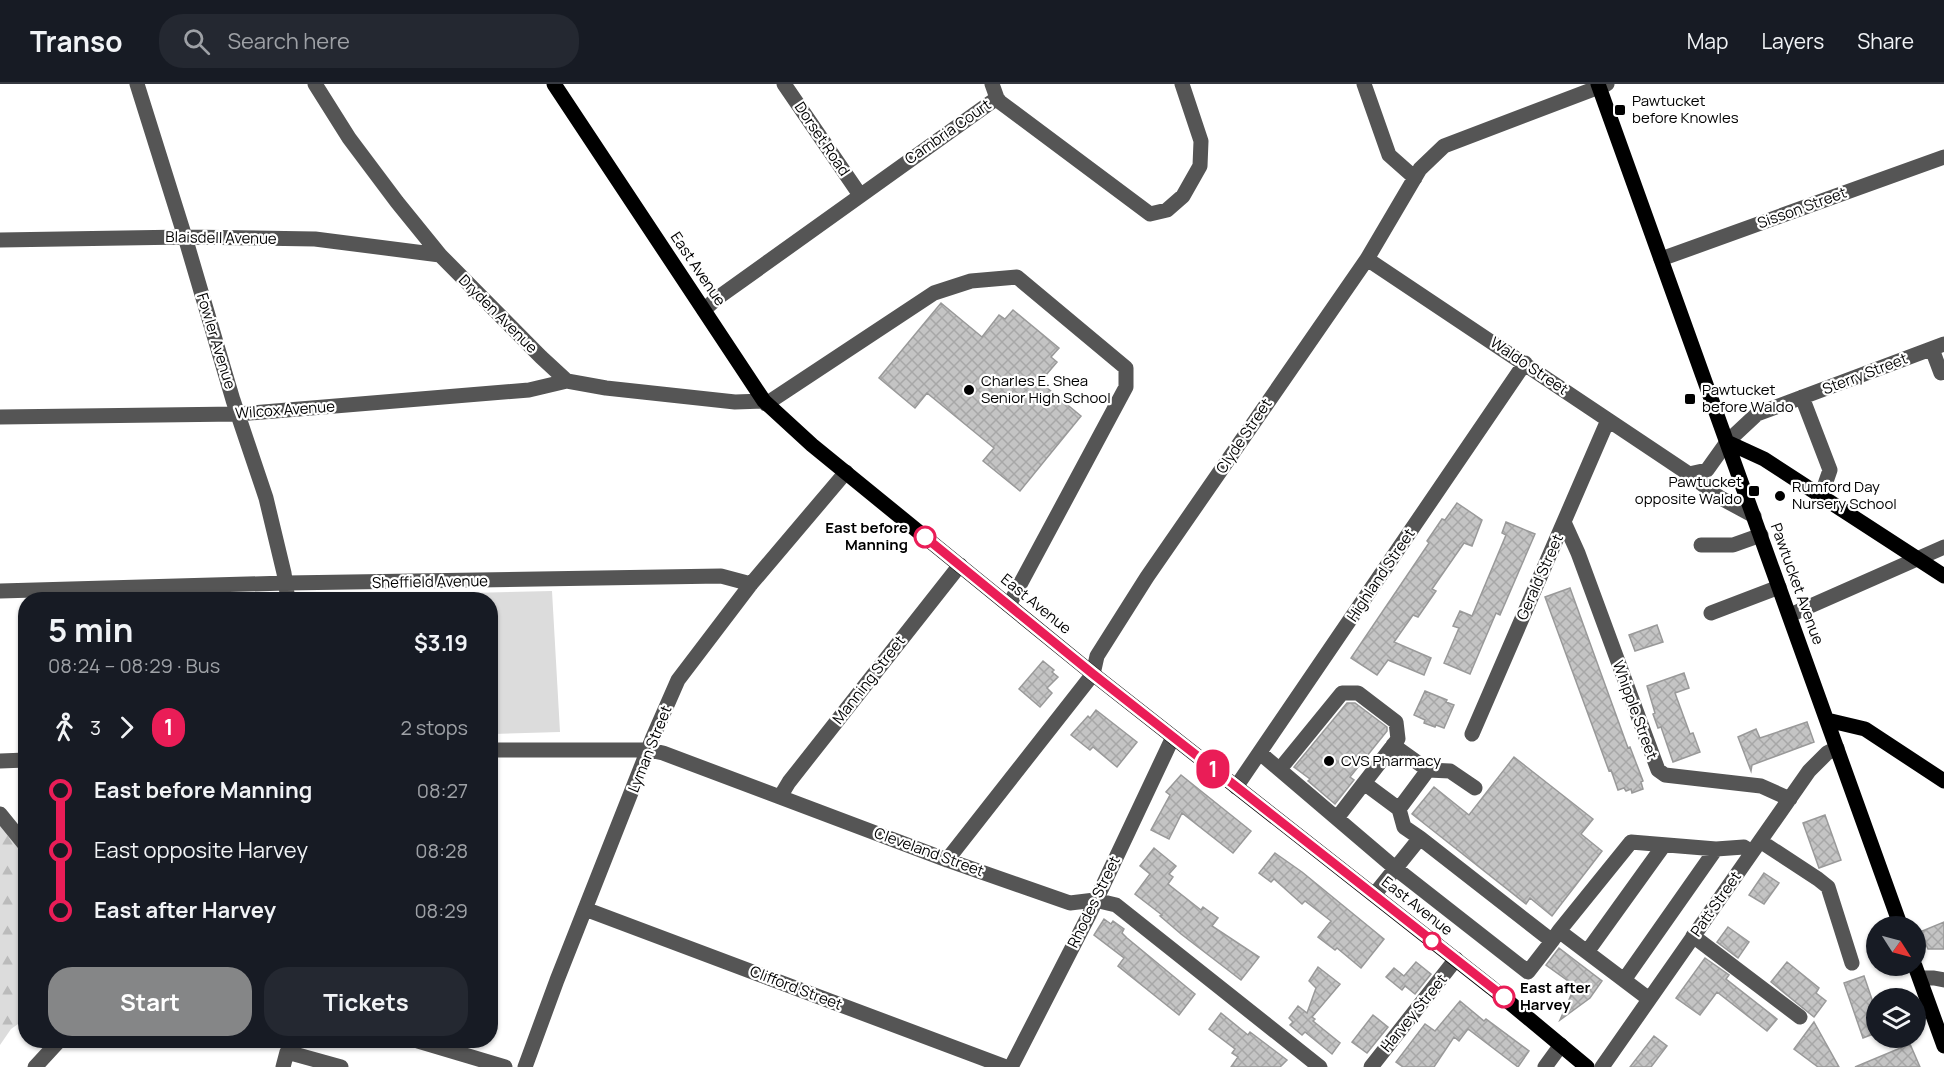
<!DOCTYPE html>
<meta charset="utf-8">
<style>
:root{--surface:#171b24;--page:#242831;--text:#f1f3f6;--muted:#9ea1a6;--line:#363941;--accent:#858687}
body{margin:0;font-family:Manrope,sans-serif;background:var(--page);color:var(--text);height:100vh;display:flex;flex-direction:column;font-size:22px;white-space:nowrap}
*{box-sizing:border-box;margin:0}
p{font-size:20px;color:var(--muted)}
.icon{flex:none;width:33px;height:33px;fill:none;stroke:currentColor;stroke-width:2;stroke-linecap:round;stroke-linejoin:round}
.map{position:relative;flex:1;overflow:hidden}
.panel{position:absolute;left:18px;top:508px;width:480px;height:456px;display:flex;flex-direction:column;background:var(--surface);border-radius:24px;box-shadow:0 2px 4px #0004}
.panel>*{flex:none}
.badge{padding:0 12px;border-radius:20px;font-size:21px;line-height:39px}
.needle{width:39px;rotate:126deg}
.fabs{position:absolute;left:1866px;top:832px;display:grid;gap:12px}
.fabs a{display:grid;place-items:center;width:60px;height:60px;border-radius:50%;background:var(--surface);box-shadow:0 2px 4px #0004;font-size:30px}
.map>.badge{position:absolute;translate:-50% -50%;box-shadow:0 0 0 3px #fff}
.legs{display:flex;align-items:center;gap:9px;height:66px;padding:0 30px;font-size:20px}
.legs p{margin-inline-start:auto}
.head{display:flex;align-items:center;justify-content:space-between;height:102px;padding:0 30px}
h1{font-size:33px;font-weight:700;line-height:45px}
.button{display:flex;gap:12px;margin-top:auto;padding:12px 30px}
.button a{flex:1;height:69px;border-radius:24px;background:var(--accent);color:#fff;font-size:24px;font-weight:700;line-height:69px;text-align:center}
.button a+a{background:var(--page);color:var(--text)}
ul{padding:0 30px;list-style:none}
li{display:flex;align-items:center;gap:21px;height:60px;font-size:22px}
li i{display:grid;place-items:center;width:9px;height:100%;margin:0 8px;background:currentColor}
li i::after{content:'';width:15px;height:15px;margin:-8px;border:4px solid;border-radius:50%;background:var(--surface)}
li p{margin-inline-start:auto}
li:first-child i{background:linear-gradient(#0000 50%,currentColor 0)}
li:last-child i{background:linear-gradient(currentColor 50%,#0000 0)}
header{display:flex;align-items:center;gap:36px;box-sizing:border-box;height:84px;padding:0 30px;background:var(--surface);border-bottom:2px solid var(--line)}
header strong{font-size:28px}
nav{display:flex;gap:33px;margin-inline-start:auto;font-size:21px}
.search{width:420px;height:54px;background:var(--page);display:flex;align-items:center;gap:15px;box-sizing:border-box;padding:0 21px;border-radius:24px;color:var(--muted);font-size:22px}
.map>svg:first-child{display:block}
.green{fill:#dcdcdc}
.forest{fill:url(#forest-firs)}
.building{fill:url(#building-cross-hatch);stroke:#999;stroke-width:1.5}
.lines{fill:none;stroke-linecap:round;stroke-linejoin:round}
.minor{stroke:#555;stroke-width:15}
.major{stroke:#000;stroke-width:15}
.line-1-casing{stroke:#fff;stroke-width:14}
.line-1{stroke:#ea1d57;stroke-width:9}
.poi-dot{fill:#000;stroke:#fff;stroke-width:2}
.stop-1-dot{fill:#fff;stroke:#ea1d57;stroke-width:3}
.labels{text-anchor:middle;stroke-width:4.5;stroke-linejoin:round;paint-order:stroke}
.poi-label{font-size:15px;fill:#000;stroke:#fff;text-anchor:start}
.street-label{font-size:15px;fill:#000;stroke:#fff}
.stop-label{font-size:15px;font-weight:bold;fill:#000;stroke:#fff;text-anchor:end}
</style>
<header>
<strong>Transo</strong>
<div class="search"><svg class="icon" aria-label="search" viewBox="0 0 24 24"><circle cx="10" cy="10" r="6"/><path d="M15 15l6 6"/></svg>Search here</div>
<nav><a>Map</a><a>Layers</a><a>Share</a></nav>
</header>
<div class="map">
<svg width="1944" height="983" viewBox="0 0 1944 983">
<defs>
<pattern id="forest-firs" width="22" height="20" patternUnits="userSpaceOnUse" patternTransform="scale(1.5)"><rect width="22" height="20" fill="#dcdcdc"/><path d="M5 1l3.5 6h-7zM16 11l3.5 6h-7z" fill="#bbb"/></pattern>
<pattern id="building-cross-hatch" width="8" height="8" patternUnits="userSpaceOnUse" patternTransform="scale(1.5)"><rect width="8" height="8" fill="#c4c4c4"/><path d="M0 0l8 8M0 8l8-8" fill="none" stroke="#a7a7a7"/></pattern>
</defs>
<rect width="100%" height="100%" fill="#fff"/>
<path class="green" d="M552 507 560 648 491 650 490 516H302V513Z"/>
<path class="forest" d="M0 736 26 766 25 935 11 945 0 961Z"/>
<path class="building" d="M941 219 982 253 999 231 1005 235 1013 226 1059 264 1051 273 1057 278 1040 298 1081 332 1020 407 983 377 994 364 927 309 915 324 879 294Z
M1457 419 1482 436 1472 462 1464 459 1432 505 1436 507 1418 533 1413 531 1394 558 1431 574 1424 591 1388 576 1377 591 1351 574 1429 459 1427 457 1442 435 1445 436Z
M1506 438 1535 450 1500 531 1496 529 1470 590 1444 579 1459 544 1453 542 1460 527 1472 532 1506 451 1502 449Z
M1570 504 1628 664 1630 663 1643 697 1641 698 1643 705 1632 709 1631 705 1626 707 1624 704 1618 706 1611 686 1609 687 1545 513Z
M1657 541 1663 558 1635 567 1629 551Z
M1043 577 1054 586 1052 588 1058 593 1047 604 1052 609 1040 623 1019 605Z
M1684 589 1689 604 1675 609 1690 650 1693 649 1700 668 1673 678 1661 643 1658 644 1653 630 1655 629 1647 602Z
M1425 607 1447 616 1446 618 1454 621 1444 644 1436 641 1435 643 1424 639 1425 636 1414 631Z
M1347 619H1355L1387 643V647L1350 693 1354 696 1335 720 1308 697 1310 695 1294 683Z
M1096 626 1137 658 1117 683 1093 663 1090 666 1071 651 1088 632 1090 634Z
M1807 638 1814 658 1752 681 1751 687 1738 653 1756 645 1760 654Z
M1514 673 1593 735 1581 750 1602 767 1552 832 1530 814 1526 820 1412 730 1434 703 1469 731Z
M1181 691 1251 747 1233 769 1182 729 1169 755 1151 746 1170 711 1166 708Z
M1825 731 1841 776 1819 784 1803 739Z
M1154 764 1176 782 1169 790 1173 793 1168 800 1201 826 1203 823 1218 834 1212 842 1259 873 1241 896 1181 850 1160 832 1162 831 1135 810 1150 790 1140 782Z
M1275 769 1302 788 1384 855 1361 884 1337 864 1335 866 1318 853 1331 837 1305 817 1302 820 1274 795 1271 798 1259 789Z
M1764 789 1779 799 1764 820 1749 811Z
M1104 835 1111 840 1113 837 1124 845 1122 849 1127 854 1195 910 1179 931 1118 882 1124 874 1094 851Z
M1944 838V865H1928L1920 848Z
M1728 843 1749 858 1738 874 1717 858Z
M1559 864 1602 897 1590 914 1560 936 1575 902 1546 881Z
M1705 874 1729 891 1726 895 1777 935 1767 947 1717 908 1700 931 1676 914Z
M1416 878 1431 890 1415 910 1405 902 1402 906 1386 893 1394 884 1404 892Z
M1787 878 1819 904 1816 909 1826 917 1814 933 1771 898Z
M1318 883 1340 900 1312 933 1315 935 1313 937 1340 959 1332 970 1305 948 1302 951 1290 941 1293 938 1289 934 1298 922 1307 929 1316 904 1309 897Z
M1864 892 1876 927V949L1863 954 1844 899Z
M1460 917 1484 937 1486 935 1529 967 1518 983 1468 945 1459 957 1454 953 1434 983H1403L1396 978 1425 940 1435 947Z
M1221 929 1248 951 1250 948 1287 976 1280 983H1231L1238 973 1232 969 1235 965 1209 945Z
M1373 931 1388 943 1367 969 1352 958Z
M1814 938 1839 983H1818L1794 965Z
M1654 952 1667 962 1651 983H1630Z
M1910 960 1920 983H1855Z"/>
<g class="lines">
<path class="minor" d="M137 0 185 153 233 316 266 414 284 489 288 516
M315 0 349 54 397 118 440 171 541 273 567 297 606 304 735 318 764 317
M784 0 860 111
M992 0 997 14 1000 18 1150 130 1167 126 1183 112 1200 82 1201 57 1182 0
M1364 0 1389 71 1415 94
M0 156 185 153 315 155 440 171
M1367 175 1689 390 1707 386 1727 358 1757 330 1944 260
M1661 175 1944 73
M704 226 716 215 997 14
M1932 265 1941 289 1944 288
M1802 313 1830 386 1821 412
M766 320 934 209 971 197 1017 193 1126 284V303L1009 521
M0 333 238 330 529 306 567 297
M1689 390 1719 413 1754 432
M1564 438 1578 469 1658 686 1665 691 1761 702 1790 715
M1701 461H1733L1761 451
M0 507 286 499 721 492 751 500
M1711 529 1779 503
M1790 531 1944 463
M1472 650 1608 336
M1393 661 1428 686 1450 687 1475 704
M490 666H649L663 669 947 776 1070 819 1095 816 1116 821 1320 983
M1260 669 1395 784 1528 888 1552 857
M0 677 26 676
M1280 685 1342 609H1358L1396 638 1398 655 1337 734
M1364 699 1399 725
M1236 703 1525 279
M780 713 789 698 960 481
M0 730 26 762
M1420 754 1404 743 1399 725 1428 686
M1760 757 1818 795 1828 803 1852 879
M947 776 1093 590 1097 572 1147 493 1367 175 1420 85 1444 62 1607 0
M1374 811 1420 754 1552 857 1559 847 1649 915
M585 825 1006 983
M1559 847 1631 758 1716 765 1744 763 1752 768
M1693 852 1800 933
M1587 868 1664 761
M1920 894H1934L1944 896
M1624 896 1716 765
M418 957 505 983
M35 983 59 957
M283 983 287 968 341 983
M525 983 557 896 653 653 678 596 751 500 846 388
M1011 983 1089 831 1173 653
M1371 983 1456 875
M1545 983 1561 961
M1602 983 1809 687 1827 669 1837 664"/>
<path class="major" d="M554 0 764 317 812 361 1093 590 1492 904 1587 983
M1598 0 1901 843
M1727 358 1764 375 1944 492
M1827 636 1865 645 1944 697
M1915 882 1944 962"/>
</g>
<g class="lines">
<g class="line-1-casing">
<path id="line-1" d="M925 453 1093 590 1504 913"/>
</g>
<use href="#line-1" class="line-1"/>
</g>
<g class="poi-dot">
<rect x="1614" y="20" width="12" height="12" rx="3"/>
<circle cx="969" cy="306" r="6"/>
<rect x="1684" y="309" width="12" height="12" rx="3"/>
<rect x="1748" y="401" width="12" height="12" rx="3"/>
<circle cx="1780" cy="412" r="6"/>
<circle cx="1329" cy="677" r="6"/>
</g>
<g class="stop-1-dot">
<circle cx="925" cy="453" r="10"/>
<circle cx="1432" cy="857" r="8"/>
<circle cx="1504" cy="913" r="10"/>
</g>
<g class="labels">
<g class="poi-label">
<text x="1632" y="22">Pawtucket<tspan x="1632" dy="17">before Knowles</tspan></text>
<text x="981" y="302">Charles E. Shea<tspan x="981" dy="17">Senior High School</tspan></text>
<text x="1702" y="311">Pawtucket<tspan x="1702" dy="17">before Waldo</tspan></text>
<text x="1742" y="403" text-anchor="end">Pawtucket<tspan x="1742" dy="17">opposite Waldo</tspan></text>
<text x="1792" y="408">Rumford Day<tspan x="1792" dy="17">Nursery School</tspan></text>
<text x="1341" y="682">CVS Pharmacy</text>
</g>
<g class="street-label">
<text transform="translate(948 48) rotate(-35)" y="5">Cambria Court</text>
<text transform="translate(822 55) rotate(56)" y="5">Dorset Road</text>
<text transform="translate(1802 124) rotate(-20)" y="5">Sisson Street</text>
<text transform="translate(221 154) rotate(1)" y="5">Blaisdell Avenue</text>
<text transform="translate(698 185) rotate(56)" y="5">East Avenue</text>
<text transform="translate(498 230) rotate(45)" y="5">Dryden Avenue</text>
<text transform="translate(216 257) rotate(73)" y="5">Fowler Avenue</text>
<text transform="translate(1529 282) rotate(34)" y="5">Waldo Street</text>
<text transform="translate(1865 290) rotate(-21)" y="5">Sterry Street</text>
<text transform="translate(285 326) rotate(-4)" y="5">Wilcox Avenue</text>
<text transform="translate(1244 352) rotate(-56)" y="5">Clyde Street</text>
<text transform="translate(1381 491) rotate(-56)" y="5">Highland Street</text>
<text transform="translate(1540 493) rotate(-66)" y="5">Gerald Street</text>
<text transform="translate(430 498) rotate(-1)" y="5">Sheffield Avenue</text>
<text transform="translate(1797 500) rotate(70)" y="5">Pawtucket Avenue</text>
<text transform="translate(1036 520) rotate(39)" y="5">East Avenue</text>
<text transform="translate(869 596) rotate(-52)" y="5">Manning Street</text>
<text transform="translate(1635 626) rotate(70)" y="5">Whipple Street</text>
<text transform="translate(650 665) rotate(-68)" y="5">Lyman Street</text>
<text transform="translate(929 768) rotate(20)" y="5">Cleveland Street</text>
<text transform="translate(1094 818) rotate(-64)" y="5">Rhodes Street</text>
<text transform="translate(1716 820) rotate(-55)" y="5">Patt Street</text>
<text transform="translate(1417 822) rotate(38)" y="5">East Avenue</text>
<text transform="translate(796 904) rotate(21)" y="5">Clifford Street</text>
<text transform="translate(1414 929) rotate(-51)" y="5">Harvey Street</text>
</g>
<g class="stop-label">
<text x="908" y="449">East before<tspan x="908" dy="17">Manning</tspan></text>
<text x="1520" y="909" text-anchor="start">East after<tspan x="1520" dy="17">Harvey</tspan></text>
</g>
</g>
</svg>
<div class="fabs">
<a><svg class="needle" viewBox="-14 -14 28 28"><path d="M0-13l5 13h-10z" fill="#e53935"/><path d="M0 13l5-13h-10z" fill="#9ea1a6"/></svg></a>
<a><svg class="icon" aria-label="layers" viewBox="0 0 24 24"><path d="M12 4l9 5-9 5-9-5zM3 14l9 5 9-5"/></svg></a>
</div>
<b class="badge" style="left:1213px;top:685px;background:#ea1d57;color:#fff">1</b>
<section class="panel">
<div class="head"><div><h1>5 min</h1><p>08:24 – 08:29 · Bus</p></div><b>$3.19</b></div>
<div class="legs"><svg class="icon" aria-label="walk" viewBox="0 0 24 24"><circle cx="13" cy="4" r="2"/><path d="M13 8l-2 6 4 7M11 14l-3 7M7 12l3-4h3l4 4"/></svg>3<svg class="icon" aria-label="forward" viewBox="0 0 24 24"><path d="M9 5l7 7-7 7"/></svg><b class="badge" style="background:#ea1d57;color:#fff">1</b><p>2 stops</p></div>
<ul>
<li><i style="color:#ea1d57"></i><b>East before Manning</b><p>08:27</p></li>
<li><i style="color:#ea1d57"></i><span>East opposite Harvey</span><p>08:28</p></li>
<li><i style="color:#ea1d57"></i><b>East after Harvey</b><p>08:29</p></li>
</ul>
<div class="button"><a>Start</a><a>Tickets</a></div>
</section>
</div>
